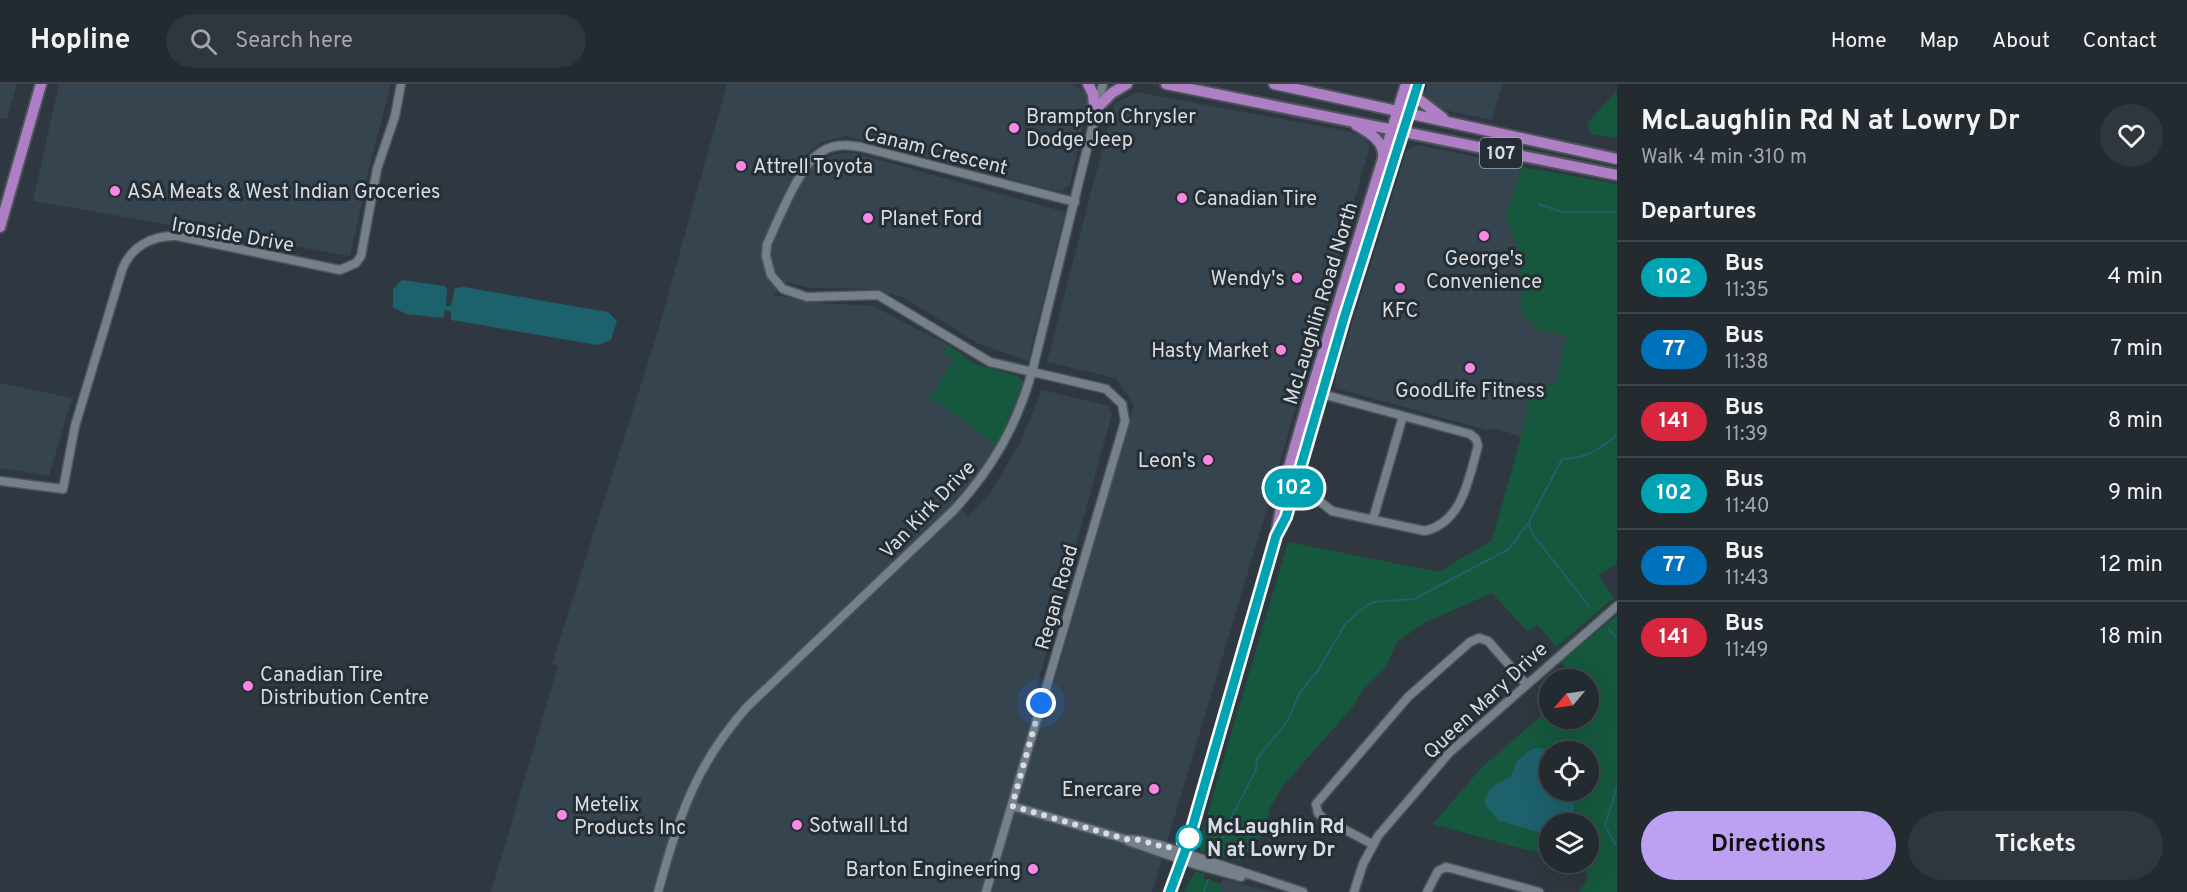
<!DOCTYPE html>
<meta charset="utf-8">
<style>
:root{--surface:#232a30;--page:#2f363c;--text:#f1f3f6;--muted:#a3a7ab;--line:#40464c;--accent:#bca0f2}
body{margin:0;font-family:Overpass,sans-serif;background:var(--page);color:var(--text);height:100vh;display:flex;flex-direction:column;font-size:22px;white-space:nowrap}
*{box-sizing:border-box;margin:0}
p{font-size:20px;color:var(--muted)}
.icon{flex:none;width:33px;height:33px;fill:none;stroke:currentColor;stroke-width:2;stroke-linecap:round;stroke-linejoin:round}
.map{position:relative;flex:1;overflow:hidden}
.side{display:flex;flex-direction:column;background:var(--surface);width:570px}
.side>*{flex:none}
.badge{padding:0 12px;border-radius:20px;font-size:21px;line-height:39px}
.needle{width:39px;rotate:241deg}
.buttons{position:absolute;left:1539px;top:585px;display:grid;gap:12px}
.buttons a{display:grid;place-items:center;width:60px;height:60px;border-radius:50%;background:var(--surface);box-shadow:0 6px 24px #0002,0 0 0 2px var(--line);font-size:30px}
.you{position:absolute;width:30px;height:30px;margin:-15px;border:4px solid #fff;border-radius:50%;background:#1a73e8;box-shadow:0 0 0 9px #1a73e833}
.map>.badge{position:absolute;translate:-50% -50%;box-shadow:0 0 0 3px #fff}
h2{padding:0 24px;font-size:22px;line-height:54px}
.round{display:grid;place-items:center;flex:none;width:63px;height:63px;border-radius:32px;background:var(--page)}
.headline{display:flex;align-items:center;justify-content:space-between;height:102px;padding:0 24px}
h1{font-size:28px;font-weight:700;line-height:45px}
.primary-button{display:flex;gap:12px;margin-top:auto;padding:12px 24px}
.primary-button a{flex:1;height:69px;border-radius:36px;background:var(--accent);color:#111;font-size:24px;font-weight:700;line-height:69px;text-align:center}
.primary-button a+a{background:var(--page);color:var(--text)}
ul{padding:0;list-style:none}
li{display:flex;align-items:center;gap:18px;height:72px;padding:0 24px;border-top:2px solid var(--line)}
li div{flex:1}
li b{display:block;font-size:22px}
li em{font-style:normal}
li .badge{min-width:66px;font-weight:700;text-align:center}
header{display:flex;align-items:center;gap:36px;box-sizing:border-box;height:84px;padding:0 30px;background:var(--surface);border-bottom:2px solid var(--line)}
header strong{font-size:28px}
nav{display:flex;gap:33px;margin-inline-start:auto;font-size:21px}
.search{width:420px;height:54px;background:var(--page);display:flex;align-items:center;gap:15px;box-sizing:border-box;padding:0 21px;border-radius:33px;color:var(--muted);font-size:22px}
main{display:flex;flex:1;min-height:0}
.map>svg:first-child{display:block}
.built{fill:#364450}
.green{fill:#15583d;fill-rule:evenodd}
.water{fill:#1d616c}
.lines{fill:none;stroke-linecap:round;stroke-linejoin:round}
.stream{stroke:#1d616c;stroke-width:2}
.minor-casing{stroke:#4d545b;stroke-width:11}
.major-casing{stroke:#4d545b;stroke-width:14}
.minor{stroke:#76808a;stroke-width:8}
.major{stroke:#af7fc5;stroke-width:10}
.line-casing{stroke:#fff;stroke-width:14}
.line{stroke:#00a3b4;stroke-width:9}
.walk{stroke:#d7dde2;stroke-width:6;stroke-dasharray:0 10.8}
.poi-dot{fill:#fb87e5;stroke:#252e35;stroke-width:2}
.stop-dot{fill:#fff;stroke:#00a3b4;stroke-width:3}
.labels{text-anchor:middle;stroke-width:6;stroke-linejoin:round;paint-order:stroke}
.shield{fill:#252e35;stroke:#a2a8ae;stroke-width:1.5}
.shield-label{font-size:18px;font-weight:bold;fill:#d7dde2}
.poi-label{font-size:20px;fill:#d7dde2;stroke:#252e35;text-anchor:start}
.street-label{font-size:20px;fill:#d7dde2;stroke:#252e35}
.stop-label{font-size:20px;font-weight:bold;fill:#d7dde2;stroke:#252e35;text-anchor:start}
</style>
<header>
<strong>Hopline</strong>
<div class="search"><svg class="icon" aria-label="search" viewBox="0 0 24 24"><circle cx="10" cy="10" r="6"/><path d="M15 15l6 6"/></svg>Search here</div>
<nav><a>Home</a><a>Map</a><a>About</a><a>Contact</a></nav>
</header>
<main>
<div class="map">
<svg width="1617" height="808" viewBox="0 0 1617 808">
<rect width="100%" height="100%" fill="#2f3840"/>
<path class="built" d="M0 0H17L7 35 0 34Z
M59 0H391L371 76 350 172 33 117Z
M727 0H1072L1086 9 1088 20 1070 100 1061 108 846 52 822 58 802 74 814 82 834 70 854 69 1065 128 1028 277 977 259 903 213 868 205 810 204 788 198 773 211 821 219 873 222 950 262 974 280 1017 292 1022 296 1023 300 1007 342 997 362 975 394 954 416 968 433 989 411 1020 359 1042 306 1109 322 1112 330 1030 627 1045 631 1134 321 1116 294 1047 278 1114 20 1137 8 1351 48 1361 52 1370 61 1265 431 1152 808H491L558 582 552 580 657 250Z
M1428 0H1502L1492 36 1440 25 1426 15 1424 11Z
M1419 61 1522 83 1506 133 1520 167 1522 229 1537 245 1567 252 1556 299 1529 306 1527 311 1529 324 1522 353 1494 344 1487 346 1335 304 1337 287 1406 68 1410 64Z
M0 299 72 314 49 392 0 384Z
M1223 795 1273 808H1219Z"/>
<path class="green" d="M1617 7V54L1591 50 1587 39Z
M1522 83 1617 100V480L1598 491 1614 514 1556 563 1538 541 1527 547 1492 509 1424 539 1397 558 1386 583 1362 607 1354 621 1284 701 1270 723 1265 747 1239 777 1204 769 1200 766 1201 752 1288 458 1439 488 1492 456 1529 324 1526 311 1529 306 1556 299 1567 252 1537 245 1522 229 1520 167 1506 133Z
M950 262 974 280 1017 292 1023 300 997 362 936 316 932 319 928 316 954 276 943 268Z
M1617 531V808H1579L1587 796 1586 782 1575 779 1588 778V740H1550L1549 772 1433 740 1481 684 1549 625 1550 634H1588V596L1576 595 1561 578ZM1550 668H1588V706H1550Z
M1195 788 1205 790 1204 795 1222 800 1219 808H1184Z"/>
<path class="water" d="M402 196 444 202 447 204 446 222H451L455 204 464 203 608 228 617 237 611 256 598 261 451 236V228L445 226 443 234 406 230 393 223V205Z
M1533 664H1541L1549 670 1550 706 1575 707 1573 739 1550 740 1549 751 1499 737 1485 721C1484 704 1500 699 1511 692L1518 676Z"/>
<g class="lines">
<path class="stream" d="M1539 120 1562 128H1617
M1589 522 1531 448 1529 438 1562 375C1585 375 1600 366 1617 350
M1609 545 1617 554
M1617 703 1605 741 1615 760 1617 759
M1218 766 1226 744 1256 686 1257 675 1288 636 1300 608 1317 588 1346 539 1363 524 1374 518 1414 515 1509 465 1529 438
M1204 808 1208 796"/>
<g class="minor-casing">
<path id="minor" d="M0 397 63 405 75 342 122 186C131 162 153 151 177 152L340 186 356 179 361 172 377 85 395 32 401 0
M1318 416 1332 427 1425 447C1463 438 1469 393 1478 362L1476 355 1470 350 1322 310
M1373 435 1403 332
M1012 722 1125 755 1140 756 1160 761 1303 808
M1128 757 1197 781 1241 793
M1372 760 1323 734 1318 729 1316 720 1408 613 1470 558 1479 554 1488 557 1525 599
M658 808C679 733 694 683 747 623L953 427C992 385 1016 343 1032 288L1103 0
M986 808 1125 337 1122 320 1106 305 990 278 878 211 807 213 783 205 771 191 766 172 767 160C777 139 799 84 817 71 830 60 845 60 861 63L1075 118
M1354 808 1363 780 1378 752 1450 668 1617 522
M1427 808 1438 787 1446 783 1539 808"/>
</g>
<g class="major-casing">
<path id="major" d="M1088 0 1093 10 1095 35
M1166 0 1617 91
M1274 0 1617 75
M1417 5V14L1443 34
M1099 22 1112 9 1127 0
M1356 41C1368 48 1385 57 1383 73
M0 143 41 0
M1277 445 1289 383 1307 321 1406 0
M1170 808 1187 762 1276 451 1286 433 1344 235 1418 0"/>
</g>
<use href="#minor" class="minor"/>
<use href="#major" class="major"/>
</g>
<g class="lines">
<g class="line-casing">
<path id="line" d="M1170 808 1187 762 1276 452 1286 433 1344 234 1418 0"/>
</g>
<use href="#line" class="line"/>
<path class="walk" d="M1041 619 1012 722 1125 755 1140 756 1167 764 1189 754"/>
</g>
<g class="poi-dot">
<circle cx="1014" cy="44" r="6"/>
<circle cx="741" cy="82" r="6"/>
<circle cx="115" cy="107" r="6"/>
<circle cx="1182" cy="114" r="6"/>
<circle cx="868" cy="134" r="6"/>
<circle cx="1484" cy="152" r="6"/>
<circle cx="1297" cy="194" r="6"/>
<circle cx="1400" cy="204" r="6"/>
<circle cx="1281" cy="266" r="6"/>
<circle cx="1470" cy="284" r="6"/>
<circle cx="1208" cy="376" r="6"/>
<circle cx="248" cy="602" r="6"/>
<circle cx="1154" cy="705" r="6"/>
<circle cx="562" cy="731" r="6"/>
<circle cx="797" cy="741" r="6"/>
<circle cx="1033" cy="785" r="6"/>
</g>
<circle class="stop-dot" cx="1189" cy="754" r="12"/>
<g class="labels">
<rect class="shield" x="1480" y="54" width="42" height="30" rx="4.5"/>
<g class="shield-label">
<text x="1501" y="75">107</text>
</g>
<g class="poi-label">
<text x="1026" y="39">Brampton Chrysler<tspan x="1026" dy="23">Dodge Jeep</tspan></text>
<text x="753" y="89">Attrell Toyota</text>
<text x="127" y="114">ASA Meats &amp; West Indian Groceries</text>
<text x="1194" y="121">Canadian Tire</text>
<text x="880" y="141">Planet Ford</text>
<text x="1484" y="181" text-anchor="middle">George's<tspan x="1484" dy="23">Convenience</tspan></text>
<text x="1285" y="201" text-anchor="end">Wendy's</text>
<text x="1400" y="233" text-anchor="middle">KFC</text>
<text x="1269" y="273" text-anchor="end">Hasty Market</text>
<text x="1470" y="313" text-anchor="middle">GoodLife Fitness</text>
<text x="1196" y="383" text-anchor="end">Leon's</text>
<text x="260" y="597">Canadian Tire<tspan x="260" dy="23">Distribution Centre</tspan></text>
<text x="1142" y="712" text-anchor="end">Enercare</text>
<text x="574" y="727">Metelix<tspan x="574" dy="23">Products Inc</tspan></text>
<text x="809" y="748">Sotwall Ltd</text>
<text x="1021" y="792" text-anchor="end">Barton Engineering</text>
</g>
<g class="street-label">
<text transform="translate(936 66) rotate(14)" y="7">Canam Crescent</text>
<text transform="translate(233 150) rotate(10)" y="7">Ironside Drive</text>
<text transform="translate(1320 219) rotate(-73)" y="7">McLaughlin Road North</text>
<text transform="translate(927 425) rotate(-46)" y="7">Van Kirk Drive</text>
<text transform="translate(1056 513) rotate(-74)" y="7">Regan Road</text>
<text transform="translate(1485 616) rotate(-43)" y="7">Queen Mary Drive</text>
</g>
<g class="stop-label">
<text x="1207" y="749">McLaughlin Rd<tspan x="1207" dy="23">N at Lowry Dr</tspan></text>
</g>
</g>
</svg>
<div class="buttons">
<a><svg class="needle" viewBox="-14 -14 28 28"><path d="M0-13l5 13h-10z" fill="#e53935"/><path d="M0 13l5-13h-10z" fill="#a3a7ab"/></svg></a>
<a><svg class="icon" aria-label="locate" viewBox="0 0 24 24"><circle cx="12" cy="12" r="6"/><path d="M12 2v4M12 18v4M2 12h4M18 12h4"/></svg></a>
<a><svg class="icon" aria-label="layers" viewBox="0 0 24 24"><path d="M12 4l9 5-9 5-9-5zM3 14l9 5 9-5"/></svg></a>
</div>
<div class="you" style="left:1041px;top:619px"></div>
<b class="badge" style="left:1294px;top:404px;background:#00a3b4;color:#fff">102</b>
</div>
<section class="side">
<div class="headline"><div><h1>McLaughlin Rd N at Lowry Dr</h1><p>Walk · 4 min · 310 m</p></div><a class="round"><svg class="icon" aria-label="heart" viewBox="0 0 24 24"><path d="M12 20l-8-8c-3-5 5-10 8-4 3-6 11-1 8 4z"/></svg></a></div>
<h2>Departures</h2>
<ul>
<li><span class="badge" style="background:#00a3b4;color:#fff">102</span><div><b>Bus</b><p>11:35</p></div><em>4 min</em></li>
<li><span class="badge" style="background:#0072bc;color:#fff">77</span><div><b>Bus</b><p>11:38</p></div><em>7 min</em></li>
<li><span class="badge" style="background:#d7263d;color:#fff">141</span><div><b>Bus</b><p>11:39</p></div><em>8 min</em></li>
<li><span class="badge" style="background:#00a3b4;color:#fff">102</span><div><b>Bus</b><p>11:40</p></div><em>9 min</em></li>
<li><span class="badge" style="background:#0072bc;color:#fff">77</span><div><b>Bus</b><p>11:43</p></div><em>12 min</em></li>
<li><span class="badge" style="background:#d7263d;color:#fff">141</span><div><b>Bus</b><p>11:49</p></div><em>18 min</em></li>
</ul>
<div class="primary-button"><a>Directions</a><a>Tickets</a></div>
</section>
</main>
